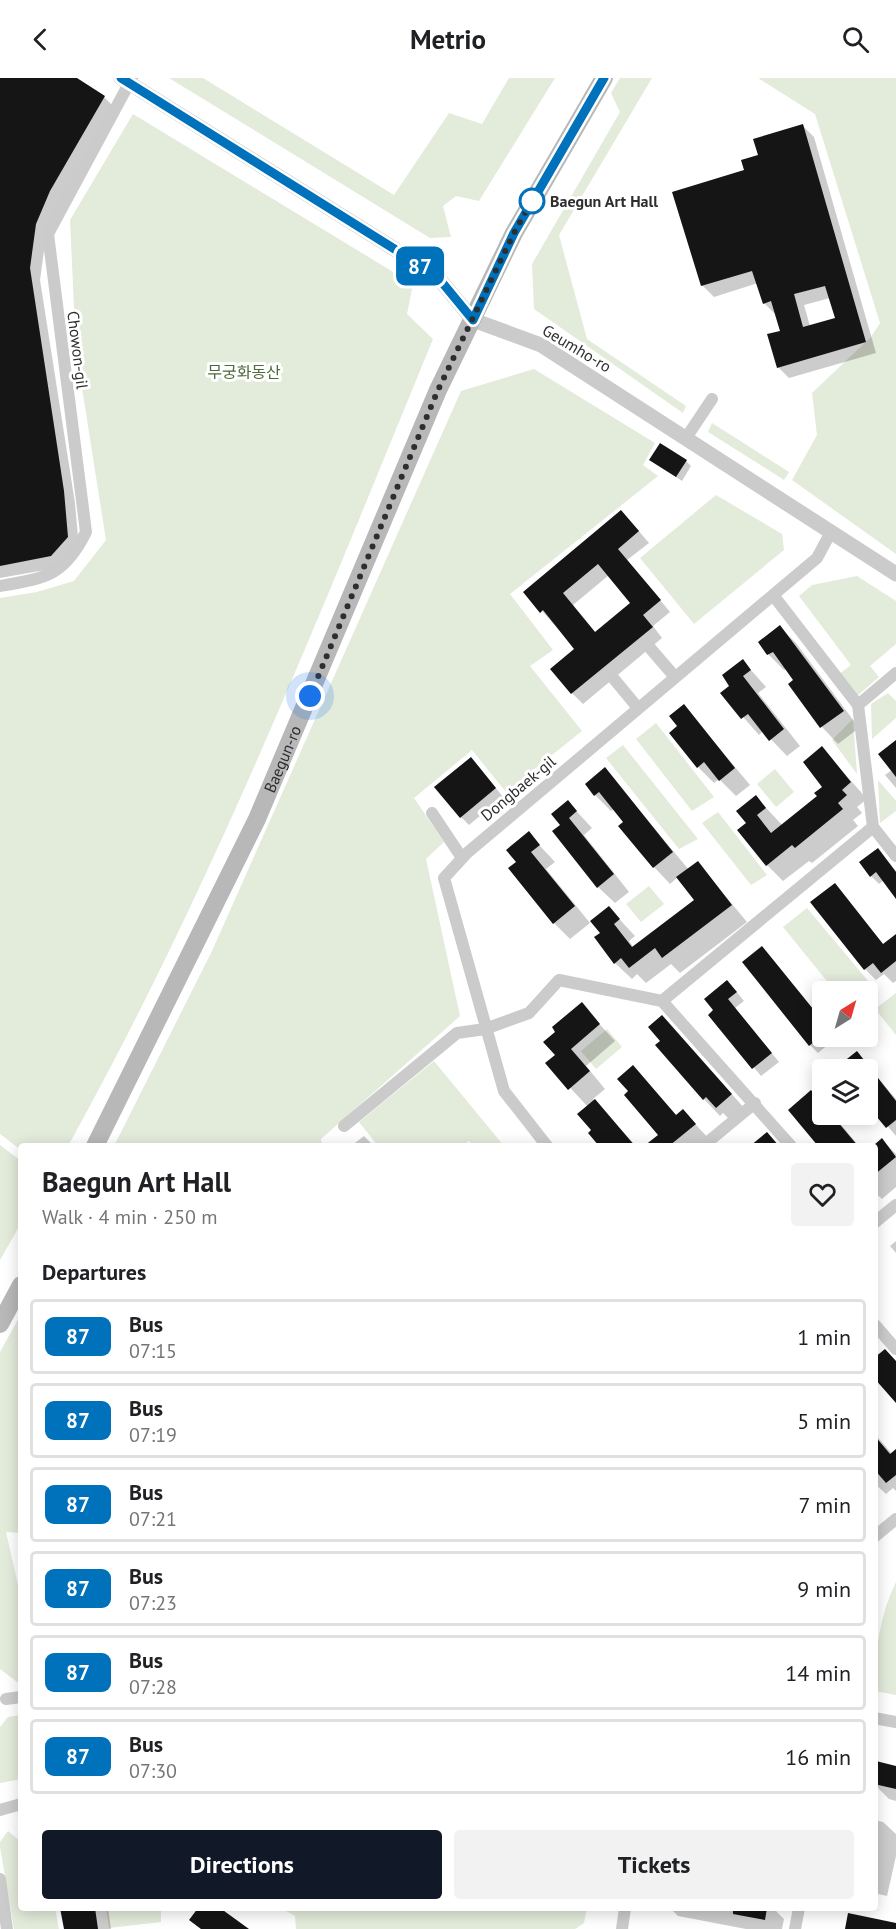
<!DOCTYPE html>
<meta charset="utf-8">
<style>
:root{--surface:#fff;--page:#f2f2f2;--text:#202124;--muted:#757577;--line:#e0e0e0;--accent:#111827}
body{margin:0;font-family:"PT Sans","Noto Sans KR",sans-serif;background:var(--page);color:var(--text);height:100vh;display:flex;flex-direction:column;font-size:22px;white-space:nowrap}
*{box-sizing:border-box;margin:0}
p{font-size:20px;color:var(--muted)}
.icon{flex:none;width:33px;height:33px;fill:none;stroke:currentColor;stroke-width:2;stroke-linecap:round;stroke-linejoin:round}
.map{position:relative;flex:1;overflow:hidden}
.side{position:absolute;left:18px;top:1065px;width:860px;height:768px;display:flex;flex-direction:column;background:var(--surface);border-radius:6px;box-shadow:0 3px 15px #0003}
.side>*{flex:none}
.badge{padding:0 12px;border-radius:9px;font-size:21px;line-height:39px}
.needle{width:39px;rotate:37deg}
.buttons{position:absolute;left:812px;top:903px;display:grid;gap:12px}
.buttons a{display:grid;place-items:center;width:66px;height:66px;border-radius:6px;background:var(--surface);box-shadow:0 3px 15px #0003;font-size:30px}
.you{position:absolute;width:30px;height:30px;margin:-15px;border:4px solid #fff;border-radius:50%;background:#1a73e8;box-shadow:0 0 0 9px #1a73e833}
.map>.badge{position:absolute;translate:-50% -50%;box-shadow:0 0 0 3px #fff}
h2{padding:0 24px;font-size:22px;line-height:54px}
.round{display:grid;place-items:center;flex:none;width:63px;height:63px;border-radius:6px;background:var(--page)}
.overview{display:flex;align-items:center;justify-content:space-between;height:102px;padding:0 24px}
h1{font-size:28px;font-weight:700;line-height:45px}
.primary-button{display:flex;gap:12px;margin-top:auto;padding:12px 24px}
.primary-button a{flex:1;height:69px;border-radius:6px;background:var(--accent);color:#fff;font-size:24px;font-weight:700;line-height:69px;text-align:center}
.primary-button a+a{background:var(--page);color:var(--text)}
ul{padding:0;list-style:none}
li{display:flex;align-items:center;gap:18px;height:75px;margin:0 12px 9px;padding:0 12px;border:3px solid var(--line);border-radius:6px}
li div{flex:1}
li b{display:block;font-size:22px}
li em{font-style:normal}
li .badge{min-width:66px;font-weight:700;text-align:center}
header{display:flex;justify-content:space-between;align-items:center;height:78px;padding:0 24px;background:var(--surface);font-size:27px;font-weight:700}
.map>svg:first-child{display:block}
.green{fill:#e3ebdb}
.shadow{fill:#0003;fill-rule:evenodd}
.building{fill:#151515;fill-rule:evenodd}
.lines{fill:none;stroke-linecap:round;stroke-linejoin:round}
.minor{stroke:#cbcbcb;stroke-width:12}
.tertiary{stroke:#cbcbcb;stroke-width:15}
.secondary{stroke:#b8b8b8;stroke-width:18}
.line-casing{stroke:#fff;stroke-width:14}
.line{stroke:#0072bc;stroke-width:9}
.walk{stroke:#2e2e2e;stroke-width:6;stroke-dasharray:0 10.8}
.stop-dot{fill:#fff;stroke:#0072bc;stroke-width:3}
.labels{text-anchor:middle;stroke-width:6;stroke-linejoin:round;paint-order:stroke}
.stop-label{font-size:16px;font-weight:bold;fill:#2e2e2e;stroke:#fff;text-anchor:start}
.street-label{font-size:16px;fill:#2e2e2e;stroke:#fff}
.park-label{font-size:16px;fill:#4d6a3b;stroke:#fff}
</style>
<header><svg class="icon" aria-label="back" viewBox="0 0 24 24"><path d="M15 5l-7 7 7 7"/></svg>Metrio<svg class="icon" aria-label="search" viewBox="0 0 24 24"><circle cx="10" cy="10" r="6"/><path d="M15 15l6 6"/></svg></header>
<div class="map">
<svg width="896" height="1851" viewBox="0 0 896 1851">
<rect width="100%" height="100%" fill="#fff"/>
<path class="green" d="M169 0H203L394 117 449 35 482 46 509 0H555L479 123 456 118 443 128 451 159 430 160Z
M620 0H652L559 157 587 261 686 328 683 335 534 231 532 186 620 34 611 15Z
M758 0H896V476L792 402 817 357 812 315 871 259 880 245 815 36Z
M133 36 413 206 407 236 433 261C321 534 212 809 68 1068H21V1072L0 1056V520L37 514 74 503 106 462 76 272 70 142Z
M534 291 655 365 643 387 658 398 510 516 553 572 530 588 582 653 506 714 472 672 414 720 444 764 426 781 460 938 321 1061 322 1068H114L212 873 461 313Z
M712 345 789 394 784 402 708 354Z
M716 417 782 456 784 472 694 546 640 480Z
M857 498 896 523V566L870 588 879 599 856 619 838 597 851 587 799 518 812 507Z
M888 615 896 623V640L872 661 871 626Z
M853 641 857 696 832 662Z
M656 645 714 719 692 733 636 661Z
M623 667 698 761 679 771 606 680Z
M775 691 794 714 776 729 757 706Z
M878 702 896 723V733L880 745Z
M718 734 767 797 751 807 702 745Z
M649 808 664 826 641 844 626 826Z
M807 830 879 916 867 924V914L835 913 783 849Z
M896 915V957L875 931Z
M607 951 622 969 596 991 581 973Z
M434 983 504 1068H474L469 1063 463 1068H378L359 1044Z
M0 1067 21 1083V1145L0 1182Z
M21 1236V1455L6 1454 21 1520V1607L0 1591V1274Z
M896 1504V1617L875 1613C874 1577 880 1536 896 1504Z
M21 1637V1701L0 1705V1649L8 1639Z
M8 1753 21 1764V1830H55L59 1851H14L0 1769V1764Z
M106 1830H161V1844L109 1850Z
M281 1830H587L584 1845 575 1851H296L295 1838Z"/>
<path class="shadow" d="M0 0H74L104 19 115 30 46 158 40 202 75 425 79 470 62 489 0 500Z
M803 48 814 59 876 275 789 300 778 289 781 254 775 236 764 225 758 205 714 219 702 207 746 93 760 78ZM830 220 837 241 810 248 804 227Z
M651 382 686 383 691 388 682 403Z
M632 445 649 465 627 482 670 534 653 548 662 560 583 626 572 615 576 571 525 514ZM609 497 633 525 596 555 573 527Z
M780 549 796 565 859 650 838 666 822 649 790 606 796 602 788 591 784 592 768 576Z
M743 583 766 609 758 615 800 668 787 678 763 653 759 657 722 615 731 608Z
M684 628 750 707 736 718 719 701 714 705 698 689 679 649Z
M896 664V710L885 697 892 692Z
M822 670 867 721 857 729 862 735 853 742 858 748 812 785 809 783 783 803 767 787 748 745 756 719 783 748 819 718 824 709Z
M479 689 503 719 469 747 461 739Z
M605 691 689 792 698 785 747 844 680 895 671 886 646 905 637 896 632 901 615 885 602 855 609 830 635 858 629 863 634 870 696 822 678 799 670 806 654 789 620 748 625 744 614 731 611 733 595 717Z
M568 724 592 750 584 757 629 814 615 825 598 809 562 747Z
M529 756 555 784 546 791 590 845 570 861 554 845 518 784Z
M878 772 896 793V818L884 802 879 806 871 798Z
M834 807 884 867 896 858V903L893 905 884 896 876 902 865 891 812 825Z
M762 870 822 942V958L836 960 818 975 810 967Z
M735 912 744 923 735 930 779 984 761 998 710 937Z
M581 926 615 963 586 988 605 1011 593 1021 636 1068H601L588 1029 547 985 557 977V954Z
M662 939 747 1033 733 1045 723 1035 720 1038 704 1021 657 968 662 963Z
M856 975 896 1021V1058L867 1024V992Z
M633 989 677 1038 683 1033 711 1063 705 1068H647L660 1057 631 1013Z
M822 1026V1036H832L859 1068H820Z
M364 1058 374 1068H351Z
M882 1062 896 1076V1109L882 1121 874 1114V1069Z
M896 1163V1175L890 1168Z
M874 1355 892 1376 896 1373V1413L893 1410 886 1416 874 1405Z
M877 1685 896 1689V1723L889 1721 874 1706Z
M874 1742 883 1744 896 1756V1778L887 1818 874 1815Z
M62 1830H108L111 1851H65Z
M670 1830H773L784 1841 782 1851H746L678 1838Z"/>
<path class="building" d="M0 0H77L105 18 50 113 36 146 30 190 64 413 68 459 51 478 0 488Z
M803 46 866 264 777 290 767 256 780 253 771 223 763 226 752 193 701 208 672 114 744 92 741 82 758 77 753 61ZM825 208 835 240 803 249 794 216Z
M660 365 687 382 676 399 649 382Z
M621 432 639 453 618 471 661 522 643 537 653 549 571 616 550 591 574 571 543 532 540 535 523 514ZM598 486 630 525 595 554 563 515Z
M780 547 844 633 820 650 788 606 793 602 773 574 767 577 758 564Z
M743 581 751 592 743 598 784 651 769 663 748 636 741 641 720 615 729 608 722 597Z
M684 626 735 690 719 703 704 684 697 690 669 655 677 648 669 638Z
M896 662V699L878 676Z
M822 668 851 704 842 712 847 717 838 725 843 731 795 770 792 767 766 788 737 752 746 745 736 733 756 717 766 730 757 737 771 755 817 718 814 715 822 709 803 684Z
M471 679 496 710 460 740 434 709Z
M605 689 673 774 653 790 618 748 623 744 599 714 594 718 585 706Z
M568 722 577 733 569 740 614 796 597 810 552 753 560 747 551 736Z
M529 753 540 767 531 774 575 828 553 846 508 790 516 784 506 772Z
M878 770 896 794V821L876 794 870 799 859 784Z
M698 783 732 827 662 880 655 870 629 890 621 880 614 886 594 859 600 855 590 843 609 828 620 841 614 846 632 869 694 822 676 799Z
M835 805 883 866 896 856V883L881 895 873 885 864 892 810 824Z
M762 868 822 942V957L809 968 742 884Z
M727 902 737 914 728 921 772 975 752 991 708 937 713 932 704 921Z
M582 924 600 946 571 971 590 993 568 1012 545 985 555 977 543 964 555 954 552 949Z
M662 937 732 1016 716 1030 706 1019 703 1022 655 967 660 963 648 949Z
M857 973 896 1023V1042L886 1050 867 1027V992H833Z
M633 987 676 1037 683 1031 696 1046 669 1068H644L658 1057 624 1017 628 1013 617 1001Z
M811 1012 822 1025V1036H831L858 1068H818L788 1032Z
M595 1021 635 1068H599L588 1055 591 1052 577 1036Z
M767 1054 779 1068H750Z
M882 1060 896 1079 874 1097V1067Z
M885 1271 896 1283V1325L874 1300V1280Z
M874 1357 890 1376 896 1371V1397L886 1405 874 1391Z
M876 1683 896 1688V1711L874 1706Z
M60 1830H95L98 1851H64Z
M198 1830H220L249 1851H201L189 1842Z
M733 1830H767L765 1842 733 1836Z
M848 1835 896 1845V1851H845Z"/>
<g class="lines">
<path class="minor" d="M686 360 712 321
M0 508C46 500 64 498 86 454L48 156 132 0
M650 570 675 599
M614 601 638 630
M858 627 896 595
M432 735 462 780
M873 749 896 778
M662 923 873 749 858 627 773 517
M344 1048 457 955 485 951 529 935 559 902 662 923 791 1068
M547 1068 504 1013 444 800 467 775 817 480 831 454
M703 1068 755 1025
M874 1145 896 1127
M875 1247 896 1271
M874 1459 896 1441
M6 1621 21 1619
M874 1640 896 1644
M0 1732 21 1726
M0 1801 7 1851
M622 1851 625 1830
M795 1851 799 1830"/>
<path class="tertiary" d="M121 0 436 197 473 242 541 267 896 496"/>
<g class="secondary">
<path id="s1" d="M95 1068 257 741 438 312 514 155 604 0"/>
<path d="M0 1246 21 1207"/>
</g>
</g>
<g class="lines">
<g class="line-casing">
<path id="line" d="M121 0 436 197 473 242 514 155 604 0"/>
</g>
<use href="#line" class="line"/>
<path class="walk" d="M310 618 438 312 514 155 535 117 532 123"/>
</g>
<circle class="stop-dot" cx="532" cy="123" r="12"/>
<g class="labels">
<g class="stop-label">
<text x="550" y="129">Baegun Art Hall</text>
</g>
<g class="street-label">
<text transform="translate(577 270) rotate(31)" y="6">Geumho-ro</text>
<text transform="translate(78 272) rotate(83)" y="6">Chowon-gil</text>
<text dy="6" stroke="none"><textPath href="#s1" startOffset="430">Baegun-ro</textPath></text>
<text transform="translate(518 710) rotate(-40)" y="6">Dongbaek-gil</text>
</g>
<g class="park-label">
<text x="244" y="300">무궁화동산</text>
</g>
</g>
</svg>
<div class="buttons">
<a><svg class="needle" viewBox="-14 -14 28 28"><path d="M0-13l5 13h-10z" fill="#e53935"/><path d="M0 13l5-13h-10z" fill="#757577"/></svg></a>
<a><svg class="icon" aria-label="layers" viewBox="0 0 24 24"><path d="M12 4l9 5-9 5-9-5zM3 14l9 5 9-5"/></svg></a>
</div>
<div class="you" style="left:310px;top:618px"></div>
<b class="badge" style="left:420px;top:188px;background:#0072bc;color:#fff">87</b>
<section class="side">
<div class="overview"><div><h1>Baegun Art Hall</h1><p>Walk · 4 min · 250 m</p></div><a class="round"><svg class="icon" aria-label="heart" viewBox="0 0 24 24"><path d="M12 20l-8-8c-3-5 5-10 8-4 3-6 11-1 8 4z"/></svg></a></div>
<h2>Departures</h2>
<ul>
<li><span class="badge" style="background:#0072bc;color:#fff">87</span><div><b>Bus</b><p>07:15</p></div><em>1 min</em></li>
<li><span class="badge" style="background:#0072bc;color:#fff">87</span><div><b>Bus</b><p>07:19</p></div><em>5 min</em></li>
<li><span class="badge" style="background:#0072bc;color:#fff">87</span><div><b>Bus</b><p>07:21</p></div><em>7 min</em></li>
<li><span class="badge" style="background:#0072bc;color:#fff">87</span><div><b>Bus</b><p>07:23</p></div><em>9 min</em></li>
<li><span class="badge" style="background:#0072bc;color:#fff">87</span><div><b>Bus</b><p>07:28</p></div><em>14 min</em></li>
<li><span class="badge" style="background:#0072bc;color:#fff">87</span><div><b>Bus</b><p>07:30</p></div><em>16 min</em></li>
</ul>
<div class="primary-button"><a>Directions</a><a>Tickets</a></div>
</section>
</div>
